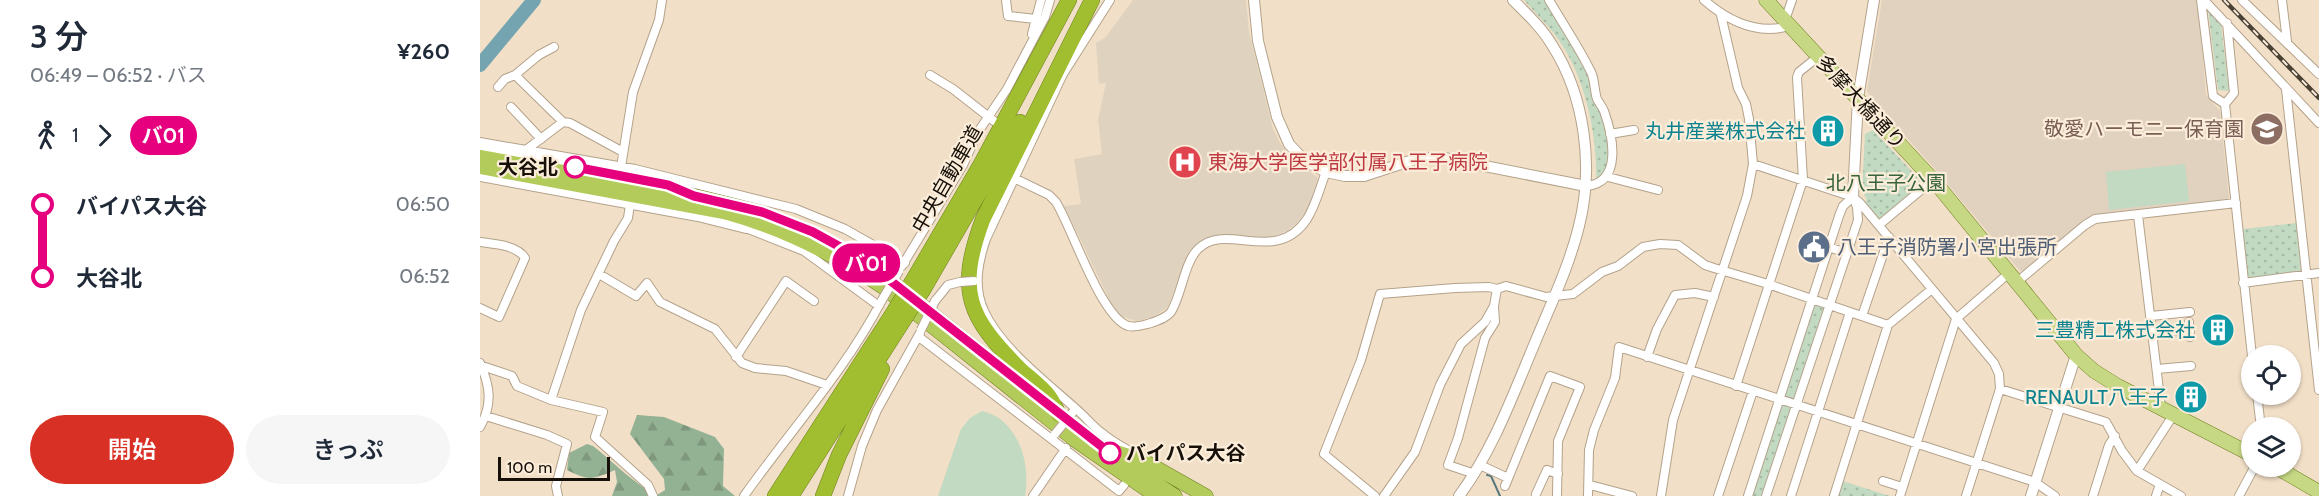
<!DOCTYPE html>
<html lang="ja">
<meta charset="utf-8">
<style>
:root{--surface:#fff;--page:#f6f6f7;--text:#1f2937;--muted:#747a83;--accent:#d93025}
body{margin:0;font-family:Cabin,"Noto Sans JP",sans-serif;background:var(--page);color:var(--text);height:100vh;display:flex;flex-direction:column;font-size:22px;white-space:nowrap}
*{box-sizing:border-box;margin:0}
p{font-size:20px;color:var(--muted)}
.icon{flex:none;width:33px;height:33px;fill:none;stroke:currentColor;stroke-width:2;stroke-linecap:round;stroke-linejoin:round}
.map{position:relative;flex:1;overflow:hidden}
.side{display:flex;flex-direction:column;background:var(--surface);width:480px}
.side>*{flex:none}
.badge{padding:0 12px;border-radius:20px;font-size:21px;line-height:39px}
.buttons{position:absolute;left:1761px;top:345px;display:grid;gap:12px}
.buttons a{display:grid;place-items:center;width:60px;height:60px;border-radius:50%;background:var(--surface);box-shadow:0 2px 4px #0004;font-size:30px}
.scale{position:absolute;left:18px;bottom:15px;width:112px;box-sizing:border-box;padding-left:6px;border:3px solid #161008;border-top:0;font-size:16px;line-height:21px;white-space:nowrap;color:#161008;-webkit-text-stroke:4px #fcedda;paint-order:stroke}
.map>.badge{position:absolute;translate:-50% -50%;box-shadow:0 0 0 3px #fff}
.legs{display:flex;align-items:center;gap:9px;height:66px;padding:0 30px;font-size:20px}
.legs p{margin-inline-start:auto}
.head{display:flex;align-items:center;justify-content:space-between;height:102px;padding:0 30px}
h1{font-size:33px;font-weight:600;line-height:45px}
.cta{display:flex;gap:12px;margin-top:auto;padding:12px 30px}
.cta a{flex:1;height:69px;border-radius:36px;background:var(--accent);color:#fff;font-size:24px;font-weight:600;line-height:69px;text-align:center}
.cta a+a{background:var(--page);color:var(--text)}
ul{padding:0 30px;list-style:none}
li{display:flex;align-items:center;gap:21px;height:72px;font-size:22px}
li i{display:grid;place-items:center;width:9px;height:100%;margin:0 8px;background:currentColor}
li i::after{content:'';width:15px;height:15px;margin:-8px;border:4px solid;border-radius:50%;background:var(--surface)}
li p{margin-inline-start:auto}
li:first-child i{background:linear-gradient(#0000 50%,currentColor 0)}
li:last-child i{background:linear-gradient(currentColor 50%,#0000 0)}
main{display:flex;flex:1;min-height:0}
.map>svg:first-child{display:block}
.industrial{fill:#e1d2bf}
.medical{fill:#dfd3bf}
.grass{fill:url(#grass-dots)}
.forest{fill:url(#forest-firs)}
.garden{fill:#c1dac1}
.lines{fill:none;stroke-linecap:round;stroke-linejoin:round}
.stream{stroke:#58787e;stroke-width:2}
.river{stroke:#74a4b0;stroke-width:14}
.minor-casing{stroke:#b4a28b;stroke-width:10}
.tertiary-casing{stroke:#b4a28b;stroke-width:12}
.primary-casing{stroke:#708122;stroke-width:15}
.trunk-casing{stroke:#708122;stroke-width:15}
.motorway-casing{stroke:#708122;stroke-width:16}
.minor{stroke:#fff;stroke-width:8}
.tertiary{stroke:#fff;stroke-width:10}
.primary{stroke:#c6d883;stroke-width:14}
.trunk{stroke:#b3cb5a;stroke-width:14}
.motorway{stroke:#a0be30;stroke-width:15}
.rail-casing{stroke:#4a4135;stroke-width:4.5}
.rail{stroke:#fcedda;stroke-width:2;stroke-dasharray:7;stroke-linecap:butt}
.minor-bridge-casing{stroke:#b4a28b;stroke-width:10;stroke-linecap:butt}
.motorway-bridge-casing{stroke:#708122;stroke-width:16;stroke-linecap:butt}
.minor-bridge{stroke:#fff;stroke-width:8}
.motorway-bridge{stroke:#a0be30;stroke-width:15}
.line-1-casing{stroke:#fff;stroke-width:14}
.line-1{stroke:#e6007e;stroke-width:9}
.stop-1-dot{fill:#fff;stroke:#e6007e;stroke-width:3}
.labels{text-anchor:middle;stroke-width:4.5;stroke-linejoin:round;paint-order:stroke}
.street-label{font-size:20px;fill:#161008;stroke:#fcedda}
.education-label{font-size:20px;fill:#785e54;stroke:#fcedda;text-anchor:end}
.culture-label{font-size:20px;fill:#0d838f;stroke:#fcedda;text-anchor:end}
.health-label{font-size:20px;fill:#be3a42;stroke:#fcedda;text-anchor:start}
.stop-label{font-size:20px;font-weight:bold;fill:#161008;stroke:#fcedda;text-anchor:end}
.park-label{font-size:20px;fill:#37643a;stroke:#fcedda}
.service-label{font-size:20px;fill:#4e5e75;stroke:#fcedda;text-anchor:start}
</style>
<main>
<section class="side">
<div class="head"><div><h1>3 分</h1><p>06:49 – 06:52 · バス</p></div><b>¥260</b></div>
<div class="legs"><svg class="icon" aria-label="walk" viewBox="0 0 24 24"><circle cx="13" cy="4" r="2"/><path d="M13 8l-2 6 4 7M11 14l-3 7M7 12l3-4h3l4 4"/></svg>1<svg class="icon" aria-label="forward" viewBox="0 0 24 24"><path d="M9 5l7 7-7 7"/></svg><b class="badge" style="background:#e6007e;color:#fff">バ01</b></div>
<ul>
<li><i style="color:#e6007e"></i><b>バイパス大谷</b><p>06:50</p></li>
<li><i style="color:#e6007e"></i><b>大谷北</b><p>06:52</p></li>
</ul>
<div class="cta"><a>開始</a><a>きっぷ</a></div>
</section>
<div class="map">
<svg width="1839" height="496" viewBox="0 0 1839 496">
<defs>
<pattern id="grass-dots" width="8" height="8" patternUnits="userSpaceOnUse" patternTransform="scale(1.5)"><rect width="8" height="8" fill="#c1dac1"/><path d="M2 2h.1M6 6h.1" fill="none" stroke="#a5baa4" stroke-width="1.8" stroke-linecap="round"/></pattern>
<pattern id="forest-firs" width="22" height="20" patternUnits="userSpaceOnUse" patternTransform="scale(1.5)"><rect width="22" height="20" fill="#93b193"/><path d="M5 1l3.5 6h-7zM16 11l3.5 6h-7z" fill="#7e977d"/></pattern>
</defs>
<rect width="100%" height="100%" fill="#f2dfc7"/>
<path class="industrial" d="M1402 0H1718L1726 95 1740 111 1749 199 1616 214 1545 271H1540L1462 177 1393 100 1387 91Z"/>
<path class="medical" d="M653 0H766L769 32 793 129 800 143 812 158 838 178 827 210 817 223 807 231 791 237 778 238 741 235 729 237 716 245 707 258 688 307 674 317 656 321 641 316 633 307 584 206 601 204 594 159 622 154 618 119 626 83 619 84 616 43 625 38Z"/>
<path class="grass" d="M1044 0H1069L1104 59 1124 110 1131 164 1116 185C1118 137 1106 78 1078 39 1068 25 1055 13 1044 0Z
M1728 9 1741 24 1749 91 1738 90Z
M1393 130 1441 181V186L1402 218 1398 219 1384 203 1387 200 1384 194H1382L1385 134Z
M1816 223 1821 271 1768 278 1763 229Z
M1337 304 1343 305 1345 310 1286 496H1270L1333 306Z
M1359 480 1410 496H1354Z"/>
<path class="forest" d="M157 415 184 417 235 437 244 449 243 486 255 496H132L137 482 135 470C112 480 109 481 87 470L89 453 107 444 113 446C131 460 159 488 177 495L185 490 184 479 150 434Z"/>
<path class="garden" d="M1705 164 1709 201 1629 210 1626 172Z
M502 411C538 419 551 463 545 496H458L481 429 490 418Z"/>
<g class="lines">
<path class="stream" d="M1007 475 1011 476 1020 496"/>
<path class="river" d="M0 65 54 0"/>
<g class="minor-casing">
<path id="minor" d="M526 0 528 16 556 19
M630 0 583 74 506 239C498 262 493 287 504 311 521 348 565 381 595 408 605 416 612 426 622 433 631 441 643 447 653 453
M1069 0C1083 24 1099 47 1111 72 1115 80 1114 90 1117 99 1119 103 1122 106 1124 111 1133 136 1143 183 1106 186
M1224 0C1248 21 1278 35 1310 26
M1721 0 1733 96 1745 104
M1724 0 1839 123
M1762 0 1839 74
M1802 0 1807 41
M1305 20 1312 0
M1747 23 1754 93 1745 104 1772 356
M552 34 561 0
M74 47 59 55 35 75 83 122
M450 75 473 89 514 121
M18 87 25 79 35 75
M1806 89 1839 390
M31 107 61 139
M1130 134 1154 130
M0 142 155 169 316 209 365 229 425 263
M46 150 83 122 90 123 143 152
M1273 164 1373 197 1380 203 1514 363 1519 374 1520 389 1486 496
M141 167 153 92 179 20 182 0
M1128 177 1178 190
M534 178 569 195 576 202C592 228 621 317 648 326 656 328 663 325 671 323 679 320 686 318 691 312 702 294 704 263 718 249 746 221 796 266 827 219 836 205 840 187 846 172
M1658 215 1681 407
M1399 225 1453 180
M266 228 324 251 399 306
M0 242C14 244 37 245 45 258L19 317 0 308
M1348 247 1367 253
M422 266 483 165 498 132 527 89 565 17 570 0
M119 274 156 296 167 283 180 302 235 329 262 363 275 368 306 371 347 385
M1537 282 1605 225 1615 219 1756 203
M1763 283 1839 273
M455 301 468 285 480 282
M1382 316 1409 237
M1671 316 1710 312
M1709 322 1710 337
M1673 333 1710 330
M439 337 639 491 644 485
M256 357 306 281 334 301
M1167 357 1177 329 1195 295 1215 293 1234 297
M2 366 32 376 37 386 71 400 101 310 134 241 148 218 150 204
M1677 369 1711 366
M1256 386 1323 180 1317 77 1319 72 1339 56
M1520 389 1626 422 1642 451 1657 471 1701 496
M1777 394 1781 428
M71 400 123 412 115 437 168 485 173 496
M6 416 67 435 87 444 76 486 78 496
M0 427C13 404 10 386 0 363
M1000 465 1028 478
M1657 471 1694 414
M995 474 968 465 978 438 1005 338 1015 322 1014 306
M1403 481 1422 487
M1110 485 1152 496
M1025 486 1070 376 1100 387 1078 441 1077 496
M1056 494 1067 470 1078 474
M264 496C310 431 365 371 402 300
M368 496 382 446 397 410 440 333
M553 496 586 448
M895 496 844 454 881 360 900 294 975 288 1009 287 1017 289 1026 286 1066 297 1093 294 1122 272 1138 266 1163 247 1180 244 1198 245 1225 265 1234 268 1288 284 1408 325
M904 496 935 452 960 385 981 344 1005 322 1014 306 1017 289
M1108 496 1109 450 1114 430 1135 378 1139 347 1555 482 1575 496
M1181 496 1193 420 1267 196 1273 164 1269 119 1266 104 1258 88 1241 15
M1238 496 1273 391
M1268 496 1359 216 1363 206 1373 197
M1286 496 1378 220 1377 207 1373 197
M1311 496 1370 312
M1354 496 1408 325 1452 289
M1420 496 1476 319 1529 273
M1613 496 1629 445 1635 436
M1676 496 1680 484
M1759 496 1775 466"/>
</g>
<g class="tertiary-casing">
<path id="tertiary" d="M774 0 778 41 797 117 809 144 825 161 846 172 865 176H884L939 158H964L1106 186
M0 149 179 183
M0 176 218 216 266 228
M1373 197 1378 98 1394 0
M979 496C1013 450 1032 397 1054 345 1070 306 1089 267 1099 226 1114 167 1105 96 1072 45 1062 28 1047 14 1033 0
M1551 496 1596 355"/>
</g>
<g class="primary-casing">
<path id="primary" d="M1286 0 1455 182 1596 355 1614 371 1638 386 1772 455
M1794 466 1839 492"/>
</g>
<g class="trunk-casing">
<path id="trunk" d="M0 157C48 166 96 174 144 183 247 201 320 215 407 278L612 441 695 496
M0 167 244 212C303 228 353 253 403 287L595 440 676 496
M636 452 664 461 726 496"/>
</g>
<g class="motorway-casing">
<path id="motorway" d="M432 282 501 164 589 0
M443 290 540 122
M579 415C576 409 573 401 568 395 561 386 550 378 541 370 488 317 476 292 503 219L612 0
M295 496 415 310
M311 496 425 318
M343 496 359 455 402 369"/>
</g>
<use href="#minor" class="minor"/>
<use href="#tertiary" class="tertiary"/>
<use href="#primary" class="primary"/>
<use href="#trunk" class="trunk"/>
<use href="#motorway" class="motorway"/>
<g class="rail-casing">
<path id="rail" d="M1744 0 1839 98"/>
</g>
<use href="#rail" class="rail"/>
<g class="minor-bridge-casing">
<path id="minor-bridge" d="M480 282 494 281
M402 300 419 271
M441 330 455 301
M575 434 593 412"/>
</g>
<g class="motorway-bridge-casing">
<path id="motorway-bridge" d="M415 310 432 282
M425 318 443 290"/>
</g>
<use href="#minor-bridge" class="minor-bridge"/>
<use href="#motorway-bridge" class="motorway-bridge"/>
</g>
<g class="lines">
<g class="line-1-casing">
<path id="line-1" d="M95 167 188 185 214 196 282 212 333 232 362 248 407 278 630 453"/>
</g>
<use href="#line-1" class="line-1"/>
</g>
<defs>
<g id="school-disc" transform="scale(1.725)"><circle r="9.5" fill="#8d6e63" stroke="#fcedda"/><path d="M0-5L7-2L0 1L-7-2ZM-4 1L0 2.5L4 1V4Q0 6-4 4Z" fill="#fff"/></g>
<g id="building-disc" transform="scale(1.725)"><circle r="9.5" fill="#0f9aa8" stroke="#fcedda"/><path d="M-4-6H4V6H1V3H-1V6H-4ZM-2.5-4.3h1.7v1.8h-1.7ZM.8-4.3h1.7v1.8H.8ZM-2.5-1h1.7V.8h-1.7ZM.8-1h1.7V.8H.8Z" fill="#fff"/></g>
<g id="hospital-disc" transform="scale(1.725)"><circle r="9.5" fill="#e0444e" stroke="#fcedda"/><path d="M-5-5h3v3.5h4V-5h3V5h-3V1.5h-4V5h-3Z" fill="#fff"/></g>
<g id="civic-disc" transform="scale(1.725)"><circle r="9.5" fill="#5c6f8a" stroke="#fcedda"/><path d="M-.6-6.5H3V-4.5H.6V-3L4-1V1h2V6H-6V1h2V-1L-.6-3ZM-1.2 2.5V6h2.4V2.5Z" fill="#fff"/></g>
</defs>
<g fill-rule="evenodd">
<use href="#school-disc" x="1787" y="129"/>
<use href="#building-disc" x="1348" y="131"/>
<use href="#hospital-disc" x="705" y="162"/>
<use href="#civic-disc" x="1334" y="247"/>
<use href="#building-disc" x="1738" y="330"/>
<use href="#building-disc" x="1711" y="397"/>
</g>
<g class="stop-1-dot">
<circle cx="95" cy="167" r="10"/>
<circle cx="630" cy="453" r="10"/>
</g>
<g class="labels">
<g class="street-label">
<text transform="translate(1381 102) rotate(47)" y="7">多摩大橋通り</text>
<text transform="translate(467 179) rotate(-60)" y="7">中央自動車道</text>
</g>
<g class="education-label">
<text x="1764" y="136">敬愛ハーモニー保育園</text>
</g>
<g class="culture-label">
<text x="1325" y="138">丸井産業株式会社</text>
<text x="1715" y="337">三豊精工株式会社</text>
<text x="1688" y="404">RENAULT八王子</text>
</g>
<g class="health-label">
<text x="728" y="169">東海大学医学部付属八王子病院</text>
</g>
<g class="stop-label">
<text x="78" y="174">大谷北</text>
<text x="646" y="460" text-anchor="start">バイパス大谷</text>
</g>
<g class="park-label">
<text x="1406" y="190">北八王子公園</text>
</g>
<g class="service-label">
<text x="1357" y="254">八王子消防署小宮出張所</text>
</g>
</g>
</svg>
<div class="buttons">
<a><svg class="icon" aria-label="locate" viewBox="0 0 24 24"><circle cx="12" cy="12" r="6"/><path d="M12 2v4M12 18v4M2 12h4M18 12h4"/></svg></a>
<a><svg class="icon" aria-label="layers" viewBox="0 0 24 24"><path d="M12 4l9 5-9 5-9-5zM3 14l9 5 9-5"/></svg></a>
</div>
<div class="scale">100 m</div>
<b class="badge" style="left:386px;top:263px;background:#e6007e;color:#fff">バ01</b>
</div>
</main>
